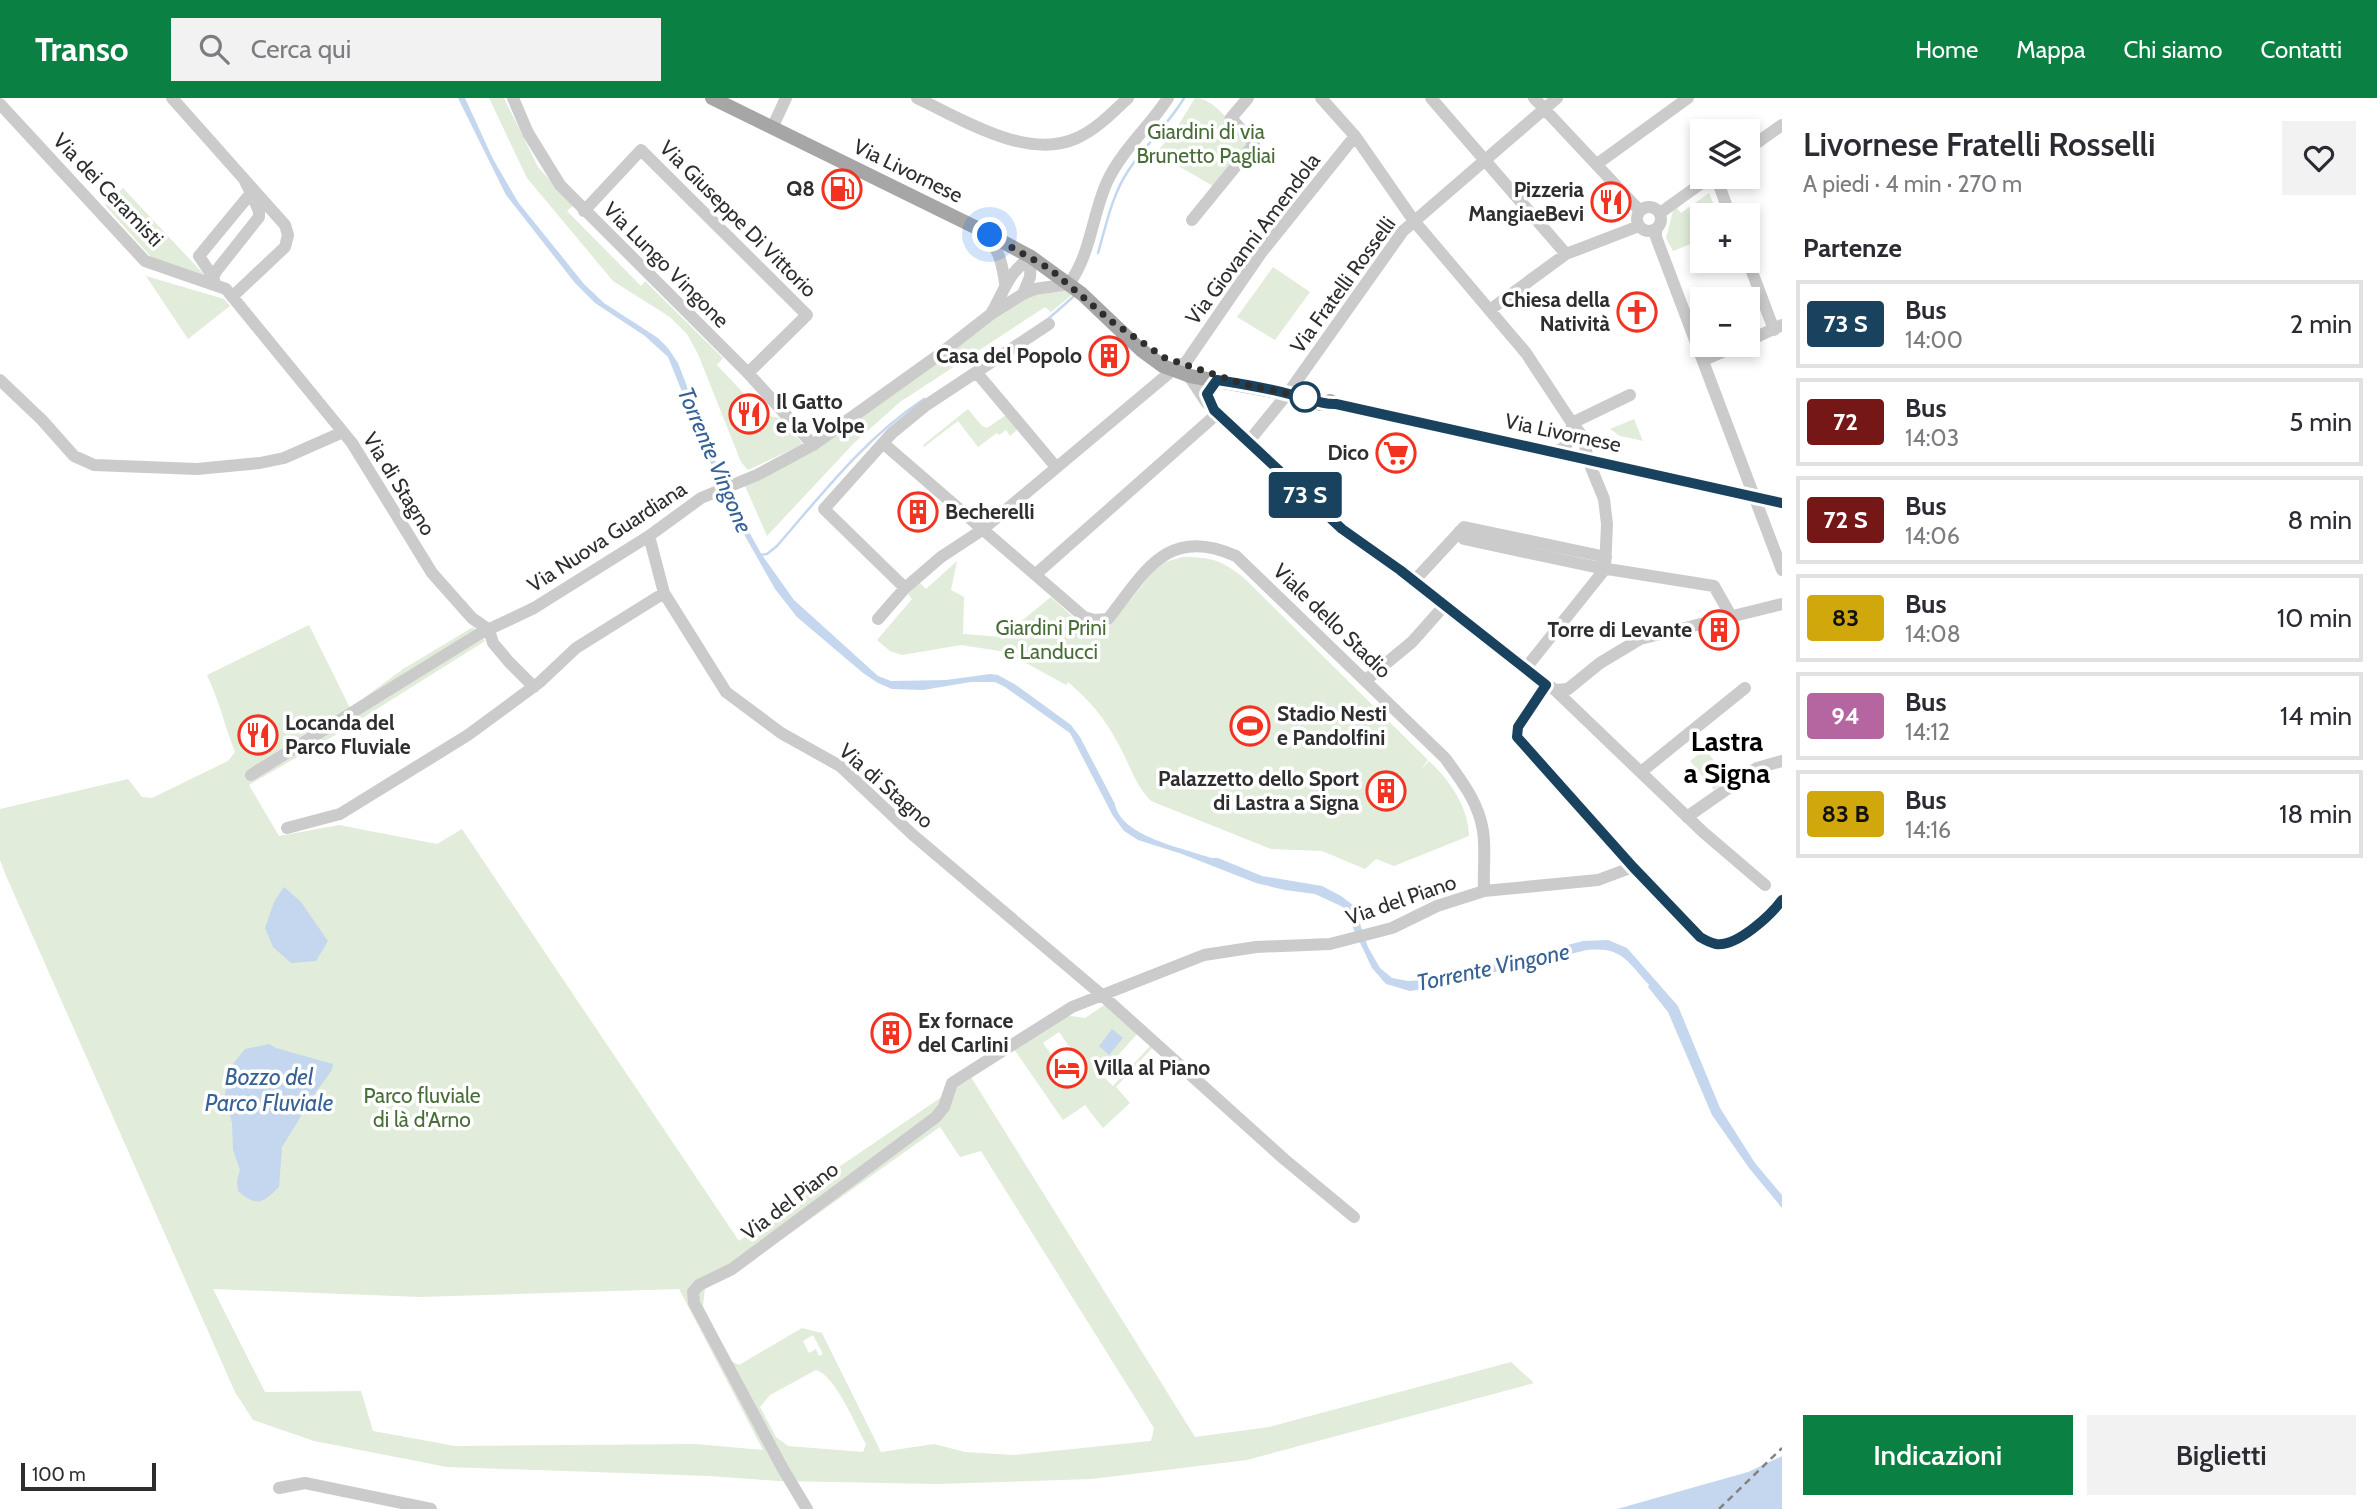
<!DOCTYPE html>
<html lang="it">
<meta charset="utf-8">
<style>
:root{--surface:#fff;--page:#f2f2f3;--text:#2b2b33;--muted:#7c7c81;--line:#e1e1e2;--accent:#0b8043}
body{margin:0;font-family:Cabin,sans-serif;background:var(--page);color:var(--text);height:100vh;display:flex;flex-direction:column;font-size:26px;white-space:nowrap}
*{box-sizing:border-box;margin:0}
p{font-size:23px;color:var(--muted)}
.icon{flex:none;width:38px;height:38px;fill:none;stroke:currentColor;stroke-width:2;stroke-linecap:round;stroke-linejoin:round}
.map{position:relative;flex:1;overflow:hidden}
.side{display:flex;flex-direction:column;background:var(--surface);width:595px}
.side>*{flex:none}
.badge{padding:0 14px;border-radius:5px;font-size:24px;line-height:46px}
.controls{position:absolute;left:1690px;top:21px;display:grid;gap:14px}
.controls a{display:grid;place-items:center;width:70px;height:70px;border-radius:0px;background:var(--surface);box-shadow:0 4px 10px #0003;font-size:35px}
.scale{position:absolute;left:21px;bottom:18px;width:135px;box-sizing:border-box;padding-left:7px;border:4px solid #2e2e2e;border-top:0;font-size:19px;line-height:24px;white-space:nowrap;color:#2e2e2e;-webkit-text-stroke:5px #fff;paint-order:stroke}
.you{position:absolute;width:35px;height:35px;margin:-18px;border:5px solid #fff;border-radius:50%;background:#1a73e8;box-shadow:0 0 0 10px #1a73e833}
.map>.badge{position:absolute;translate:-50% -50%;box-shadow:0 0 0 4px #fff}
h2{padding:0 21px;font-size:26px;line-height:63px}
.round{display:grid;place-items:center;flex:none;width:74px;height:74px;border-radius:0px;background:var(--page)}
.head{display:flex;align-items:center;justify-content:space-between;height:119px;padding:0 21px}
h1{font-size:33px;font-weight:600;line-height:52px}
.cta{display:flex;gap:14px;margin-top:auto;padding:14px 21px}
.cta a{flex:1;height:80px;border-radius:0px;background:var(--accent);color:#fff;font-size:28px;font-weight:600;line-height:80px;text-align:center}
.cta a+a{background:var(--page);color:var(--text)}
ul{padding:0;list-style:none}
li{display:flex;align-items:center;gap:21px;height:88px;margin:0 14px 10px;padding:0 7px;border:4px solid var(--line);border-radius:0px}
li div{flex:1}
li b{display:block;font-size:26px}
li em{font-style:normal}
li .badge{min-width:77px;font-weight:700;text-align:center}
header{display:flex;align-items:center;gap:42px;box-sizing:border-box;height:98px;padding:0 35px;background:var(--accent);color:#fff}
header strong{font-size:33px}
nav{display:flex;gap:38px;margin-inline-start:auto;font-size:24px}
.search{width:490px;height:63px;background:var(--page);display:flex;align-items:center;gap:18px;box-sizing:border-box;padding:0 24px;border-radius:0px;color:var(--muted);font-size:26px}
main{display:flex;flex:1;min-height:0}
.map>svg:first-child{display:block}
.green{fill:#e1ecda;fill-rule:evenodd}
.water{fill:#c4d7ee}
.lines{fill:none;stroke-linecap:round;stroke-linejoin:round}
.stream{stroke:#c4d7ee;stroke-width:2.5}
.minor{stroke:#cbcbcb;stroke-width:12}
.major{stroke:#a6a6a6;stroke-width:14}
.rail{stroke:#838383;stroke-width:2.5;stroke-dasharray:7 5;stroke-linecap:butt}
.line-casing{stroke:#fff;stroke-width:16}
.line{stroke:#19425f;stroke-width:10}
.walk{stroke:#2e2e2e;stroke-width:7;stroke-dasharray:0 12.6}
.stop-dot{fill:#fff;stroke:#19425f;stroke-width:3.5}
.labels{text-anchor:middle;stroke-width:7;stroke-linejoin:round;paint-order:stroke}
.park-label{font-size:21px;fill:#486d38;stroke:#fff}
.street-label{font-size:21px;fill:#2e2e2e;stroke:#fff}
.poi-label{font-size:21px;font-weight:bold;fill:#2e2e2e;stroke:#fff;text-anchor:end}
.water-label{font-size:23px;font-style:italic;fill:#366296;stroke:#fff}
.district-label{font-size:28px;font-weight:bold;fill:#000;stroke:#fff}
</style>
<header>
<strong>Transo</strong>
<div class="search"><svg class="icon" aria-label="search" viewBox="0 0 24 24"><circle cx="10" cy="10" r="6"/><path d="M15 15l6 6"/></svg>Cerca qui</div>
<nav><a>Home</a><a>Mappa</a><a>Chi siamo</a><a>Contatti</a></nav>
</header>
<main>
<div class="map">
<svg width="1782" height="1411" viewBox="0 0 1782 1411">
<rect width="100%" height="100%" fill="#fff"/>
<path class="green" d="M489 0H504L538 69 573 108 567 113 641 188 645 183 723 260 717 267 764 317 780 320 803 346 748 372 741 364 698 256 687 236 670 219 613 183 527 80Z
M1195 0C1215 0 1233 29 1246 42L1245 49 1213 88 1156 55 1176 31Z
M123 90 212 185 157 166 105 107Z
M1709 95 1718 117H1703V141L1673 153 1666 140 1673 113 1677 110 1681 115Z
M1273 169 1310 194 1275 242 1237 219Z
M146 178 224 201 230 208 188 241Z
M1069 192 1074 195 1051 214 1045 209 900 304 854 345 767 438 745 388 1020 199Z
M968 311 982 328 987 330 1006 317 1017 332 1010 338 1006 332 999 337 997 335 978 349 958 323 924 349 923 347Z
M1634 321 1643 343 1620 338 1610 331Z
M1183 459C1211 459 1222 462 1244 480L1428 662 1420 673 1429 663C1449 681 1469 710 1469 738L1394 768 1376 761 1365 771 1322 753 1271 751 1151 703C1135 687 1130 667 1119 647 1103 618 1093 606 1068 584L1066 587 1006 554 961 547 902 557 890 553 877 542 912 501 908 496 919 484 926 491 957 463 951 492 964 499 963 536 1002 539 1051 499 1085 530 1107 531 1156 470 1165 464Z
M309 527 350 610 403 571 473 529 485 543 337 636 249 687 279 738 339 727 437 746 462 731 739 1143 808 1090 971 979 1195 1339 1269 1329 1511 1264 1534 1285 1247 1362 1092 1381 937 1386 779 1383 709 1378 447 1369 314 1343 253 1322 235 1294 7 780 0 762V711L128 681 142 699 152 700 228 663 235 654C225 629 219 602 207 577ZM940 1029 960 1059 981 1053 1154 1330 1151 1343 1014 1357 965 1354 934 1346 881 1354 822 1235 802 1230 739 1267 731 1263 703 1208 705 1190 736 1174ZM213 1191 420 1199 679 1191 763 1352 696 1346 455 1348 373 1333 361 1293 265 1294ZM813 1237 823 1256 819 1258 816 1251 809 1255 803 1243ZM816 1272C836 1278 855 1327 866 1346L863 1354 788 1348 776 1339 760 1309 770 1297Z
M1705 651 1729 682 1714 692 1690 663Z
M1109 904 1155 947 1116 989 1130 1005 1103 1030 1085 1007 1063 1022 1014 951 1065 917 1085 920ZM1059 934 1071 951 1055 962 1043 945ZM1138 935 1151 947 1113 988 1101 976Z"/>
<path class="water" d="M458 0H465L493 61 518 104 584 186 604 205 658 240 668 250 678 265 730 400 762 457 794 502 878 578 891 583 946 582 990 576 998 577 1016 587 1071 627 1080 639 1115 706C1121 739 1184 750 1211 760H1218L1262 778 1322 788 1341 798 1354 808 1368 849 1380 870 1392 880 1408 883 1438 881 1583 843 1608 842 1627 850 1678 908 1720 1010 1755 1065 1782 1097V1110L1749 1070 1712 1017 1668 914 1648 889 1649 887C1626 862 1622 849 1587 852L1423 891 1410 893 1386 886 1372 870 1343 809 1315 796 1285 792 1256 785 1182 756 1138 742 1124 733 1113 718 1070 635 1005 589 995 584H971L923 592 892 591 878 585 863 575 797 519 775 491 728 408 668 259 645 238 595 205 575 185 506 97Z
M284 789 301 804 328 843 316 863 291 865 273 849 265 830 274 804Z
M1112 931 1123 940 1109 957 1099 948Z
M269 946 276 950 333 966 332 972 316 994 282 1049 279 1089C262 1106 257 1109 238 1093L237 1082 240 1072 233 1052 232 1025 225 998 228 972 245 951Z
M1782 1358V1411H1617L1748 1374Z"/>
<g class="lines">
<path class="stream" d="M1098 155C1106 128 1112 97 1128 73 1145 47 1168 27 1184 0
M1047 222 1073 199
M760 457 767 456 777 448C822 396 865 340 924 301"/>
<path class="minor" d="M172 0 285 127 288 137 285 149 232 199
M513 0 528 35 560 87 748 275 813 347
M917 0C962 21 1027 63 1077 40 1097 31 1112 15 1128 0
M1321 0 1355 38 1414 123 1526 255 1572 325 1583 339 1588 362 1604 401 1607 426 1605 471
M1431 0 1566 156
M1534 0 1640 113
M0 6 145 163 226 191 352 345 432 475 472 520 489 532 493 545 509 564 534 589
M772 30 786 0
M1748 51 1782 27
M1597 66 1688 0
M1716 79 1730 117
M1637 121a12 12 0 1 1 24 0a12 12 0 1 1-24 0Z
M584 113 641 52 807 217 748 275
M1660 115 1710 79
M1192 122 1254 46 1231 20 1248 0
M1656 132V139L1782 472
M983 136C999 149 1002 165 1005 185
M1748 163 1774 232
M213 179 199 158 251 95 245 83
M215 185 213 179 217 172 259 119V113L251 95
M1023 196 1030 179 1031 159
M1491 211 1566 156 1639 128
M992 214C1006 190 1007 176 1031 159
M1049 226 925 308 892 335 824 411 905 490 941 459 982 432 1180 266
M1748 243 1782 227
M1704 262 1738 247
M1184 267 1261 155 1355 38
M977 275 1056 369
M1185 276 1191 281 1206 304 1342 431 1400 472 1525 571 1555 592 1568 591 1600 565 1640 541 1782 506
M0 282 42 322 74 358 94 367 197 371 260 365 284 360 343 334
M1291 291 1403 133 1557 0
M1572 325 1630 297
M1249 343 1288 295
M884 346 1084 519 1094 522 1108 521C1145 474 1167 427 1236 458L1445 660C1461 682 1479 705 1483 733 1486 752 1483 774 1484 793
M1553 354 1562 351 1571 341 1572 325
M1459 434 1464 441 1595 469 1714 488 1731 518
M649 438 664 495 726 594 781 635 840 668 913 737 1103 898 1284 1061 1354 1119
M1036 476 1218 315
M1414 483 1464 429 1606 459
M878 521 905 490
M1525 571 1605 471
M1366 582 1412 544 1444 508
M1547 587 1518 629 1517 639 1633 769 1700 839C1705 841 1711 845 1716 846 1737 849 1771 817 1782 802
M1555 592 1703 734 1765 787
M1641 674 1745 590
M251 677 479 536 534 510 649 438 701 400 757 377 813 347 936 259 991 216 1023 196 1035 191 1069 186C1091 156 1092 117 1107 84 1121 53 1150 28 1168 0
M1687 719 1757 670 1782 663
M287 730 340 716 468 637 540 584 576 550 664 495
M279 1390 305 1385 431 1411
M807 1411 783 1371 694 1205 693 1194 699 1187 732 1171 936 1019 944 1009 952 985 1072 909 1204 857 1256 849 1330 846 1392 830 1437 808 1484 793 1598 782 1633 769"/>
<path class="major" d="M712 0 977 130 1031 159 1082 196 1141 252 1163 268 1190 278 1305 299 1321 306H1336
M1330 303 1338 307 1782 405"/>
<path class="rail" d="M1719 1411 1782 1350"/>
</g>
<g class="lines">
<g class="line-casing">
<path id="line" d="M1782 405 1336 306C1320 307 1309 300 1293 297 1268 290 1243 286 1217 282L1207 296 1214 312 1342 431 1400 472 1546 587 1518 629 1517 639 1633 769 1700 839C1705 842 1711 845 1716 846 1737 849 1771 817 1782 802"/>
</g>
<use href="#line" class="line"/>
<path class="walk" d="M990 137 1050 171 1111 223 1165 260 1243 286 1305 299"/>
</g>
<defs>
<g id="fuel-ring" transform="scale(2.0125)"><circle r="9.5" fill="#fff" stroke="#f33322" stroke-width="1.5"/><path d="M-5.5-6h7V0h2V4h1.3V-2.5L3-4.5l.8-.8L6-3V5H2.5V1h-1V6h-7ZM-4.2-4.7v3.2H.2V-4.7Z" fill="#f33322"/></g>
<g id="restaurant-ring" transform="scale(2.0125)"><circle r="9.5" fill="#fff" stroke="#f33322" stroke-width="1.5"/><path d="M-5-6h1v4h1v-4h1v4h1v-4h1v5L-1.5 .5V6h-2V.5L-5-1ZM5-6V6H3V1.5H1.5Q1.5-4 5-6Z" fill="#f33322"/></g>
<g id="church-ring" transform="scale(2.0125)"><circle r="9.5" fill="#fff" stroke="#f33322" stroke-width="1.5"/><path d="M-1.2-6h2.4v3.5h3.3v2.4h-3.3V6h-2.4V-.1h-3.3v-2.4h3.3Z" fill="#f33322"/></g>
<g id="building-ring" transform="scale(2.0125)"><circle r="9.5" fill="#fff" stroke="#f33322" stroke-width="1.5"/><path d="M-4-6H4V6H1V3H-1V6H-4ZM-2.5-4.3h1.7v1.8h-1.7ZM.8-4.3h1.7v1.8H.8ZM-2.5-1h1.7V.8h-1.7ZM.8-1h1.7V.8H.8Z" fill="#f33322"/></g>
<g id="supermarket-ring" transform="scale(2.0125)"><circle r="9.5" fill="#fff" stroke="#f33322" stroke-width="1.5"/><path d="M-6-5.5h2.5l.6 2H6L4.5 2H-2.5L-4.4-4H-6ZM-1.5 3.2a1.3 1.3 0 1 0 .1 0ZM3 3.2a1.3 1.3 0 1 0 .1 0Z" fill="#f33322"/></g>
<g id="stadium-ring" transform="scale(2.0125)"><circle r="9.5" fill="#fff" stroke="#f33322" stroke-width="1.5"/><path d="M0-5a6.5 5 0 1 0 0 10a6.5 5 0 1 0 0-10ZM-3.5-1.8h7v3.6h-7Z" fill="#f33322"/></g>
<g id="hotel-ring" transform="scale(2.0125)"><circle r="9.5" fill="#fff" stroke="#f33322" stroke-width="1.5"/><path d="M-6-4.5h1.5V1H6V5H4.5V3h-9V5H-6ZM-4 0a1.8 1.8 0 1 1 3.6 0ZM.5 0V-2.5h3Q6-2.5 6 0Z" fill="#f33322"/></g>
</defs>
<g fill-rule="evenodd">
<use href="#fuel-ring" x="842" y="91"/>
<use href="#restaurant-ring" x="1611" y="104"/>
<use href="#church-ring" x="1637" y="214"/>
<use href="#building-ring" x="1109" y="258"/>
<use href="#restaurant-ring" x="749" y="316"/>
<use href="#supermarket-ring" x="1396" y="355"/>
<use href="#building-ring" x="918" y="414"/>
<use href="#building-ring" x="1719" y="532"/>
<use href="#stadium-ring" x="1250" y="628"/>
<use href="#restaurant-ring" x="258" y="637"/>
<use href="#building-ring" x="1386" y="693"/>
<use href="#building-ring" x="891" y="935"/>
<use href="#hotel-ring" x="1067" y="970"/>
</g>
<circle class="stop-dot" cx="1305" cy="299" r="14"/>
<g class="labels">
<g class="park-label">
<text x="1206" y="41">Giardini di via<tspan x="1206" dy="24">Brunetto Pagliai</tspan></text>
<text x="1051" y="537">Giardini Prini<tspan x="1051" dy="24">e Landucci</tspan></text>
<text x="422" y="1005">Parco fluviale<tspan x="422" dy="24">di là d'Arno</tspan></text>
</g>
<g class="street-label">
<text transform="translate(908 73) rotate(26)" y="7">Via Livornese</text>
<text transform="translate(108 92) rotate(46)" y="7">Via dei Ceramisti</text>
<text transform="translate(738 121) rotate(45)" y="7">Via Giuseppe Di Vittorio</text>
<text transform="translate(1253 141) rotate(-53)" y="7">Via Giovanni Amendola</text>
<text transform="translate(666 167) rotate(45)" y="7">Via Lungo Vingone</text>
<text transform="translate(1343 187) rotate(-54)" y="7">Via Fratelli Rosselli</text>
<text transform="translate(1563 335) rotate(12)" y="7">Via Livornese</text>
<text transform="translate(399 386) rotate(58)" y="7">Via di Stagno</text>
<text transform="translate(607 439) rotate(-33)" y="7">Via Nuova Guardiana</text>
<text transform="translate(1332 523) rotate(44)" y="7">Viale dello Stadio</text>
<text transform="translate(886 688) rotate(41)" y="7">Via di Stagno</text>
<text transform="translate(1401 802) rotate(-19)" y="7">Via del Piano</text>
<text transform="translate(790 1103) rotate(-37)" y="7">Via del Piano</text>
</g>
<g class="poi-label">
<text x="815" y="98">Q8</text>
<text x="1584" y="99">Pizzeria<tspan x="1584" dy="24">MangiaeBevi</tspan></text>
<text x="1610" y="209">Chiesa della<tspan x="1610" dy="24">Natività</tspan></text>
<text x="1082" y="265">Casa del Popolo</text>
<text x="776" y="311" text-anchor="start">Il Gatto<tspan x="776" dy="24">e la Volpe</tspan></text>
<text x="1369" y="362">Dico</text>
<text x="945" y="421" text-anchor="start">Becherelli</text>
<text x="1692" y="539">Torre di Levante</text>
<text x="1277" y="623" text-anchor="start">Stadio Nesti<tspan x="1277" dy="24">e Pandolfini</tspan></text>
<text x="285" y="632" text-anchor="start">Locanda del<tspan x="285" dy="24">Parco Fluviale</tspan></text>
<text x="1359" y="688">Palazzetto dello Sport<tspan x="1359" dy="24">di Lastra a Signa</tspan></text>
<text x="918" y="930" text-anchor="start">Ex fornace<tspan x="918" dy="24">del Carlini</tspan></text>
<text x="1094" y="977" text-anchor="start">Villa al Piano</text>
</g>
<g class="water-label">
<text transform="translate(715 362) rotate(67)" y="8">Torrente Vingone</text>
<text transform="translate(1493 869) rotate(-12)" y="8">Torrente Vingone</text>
<text x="269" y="987">Bozzo del<tspan x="269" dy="26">Parco Fluviale</tspan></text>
</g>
<g class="district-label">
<text x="1727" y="653">Lastra<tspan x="1727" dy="32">a Signa</tspan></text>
</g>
</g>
</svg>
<div class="controls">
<a><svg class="icon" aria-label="layers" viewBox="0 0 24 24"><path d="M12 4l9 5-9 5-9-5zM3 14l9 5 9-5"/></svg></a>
<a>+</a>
<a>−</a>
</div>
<div class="scale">100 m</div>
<div class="you" style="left:990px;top:137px"></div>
<b class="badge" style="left:1305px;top:397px;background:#19425f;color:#fff">73 S</b>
</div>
<section class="side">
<div class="head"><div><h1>Livornese Fratelli Rosselli</h1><p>A piedi · 4 min · 270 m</p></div><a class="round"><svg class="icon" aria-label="heart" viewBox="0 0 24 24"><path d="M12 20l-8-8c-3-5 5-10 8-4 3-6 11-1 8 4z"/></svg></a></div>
<h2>Partenze</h2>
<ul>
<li><span class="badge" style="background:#19425f;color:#fff">73 S</span><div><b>Bus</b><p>14:00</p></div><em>2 min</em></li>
<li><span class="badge" style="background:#751617;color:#fff">72</span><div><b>Bus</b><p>14:03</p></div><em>5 min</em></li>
<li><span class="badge" style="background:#751617;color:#fff">72 S</span><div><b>Bus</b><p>14:06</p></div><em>8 min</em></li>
<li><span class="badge" style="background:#d0a80b;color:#111">83</span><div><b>Bus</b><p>14:08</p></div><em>10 min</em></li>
<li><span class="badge" style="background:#b566a0;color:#fff">94</span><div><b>Bus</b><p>14:12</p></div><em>14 min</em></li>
<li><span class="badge" style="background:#d0a80b;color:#111">83 B</span><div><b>Bus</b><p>14:16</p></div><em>18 min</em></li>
</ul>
<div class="cta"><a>Indicazioni</a><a>Biglietti</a></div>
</section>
</main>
